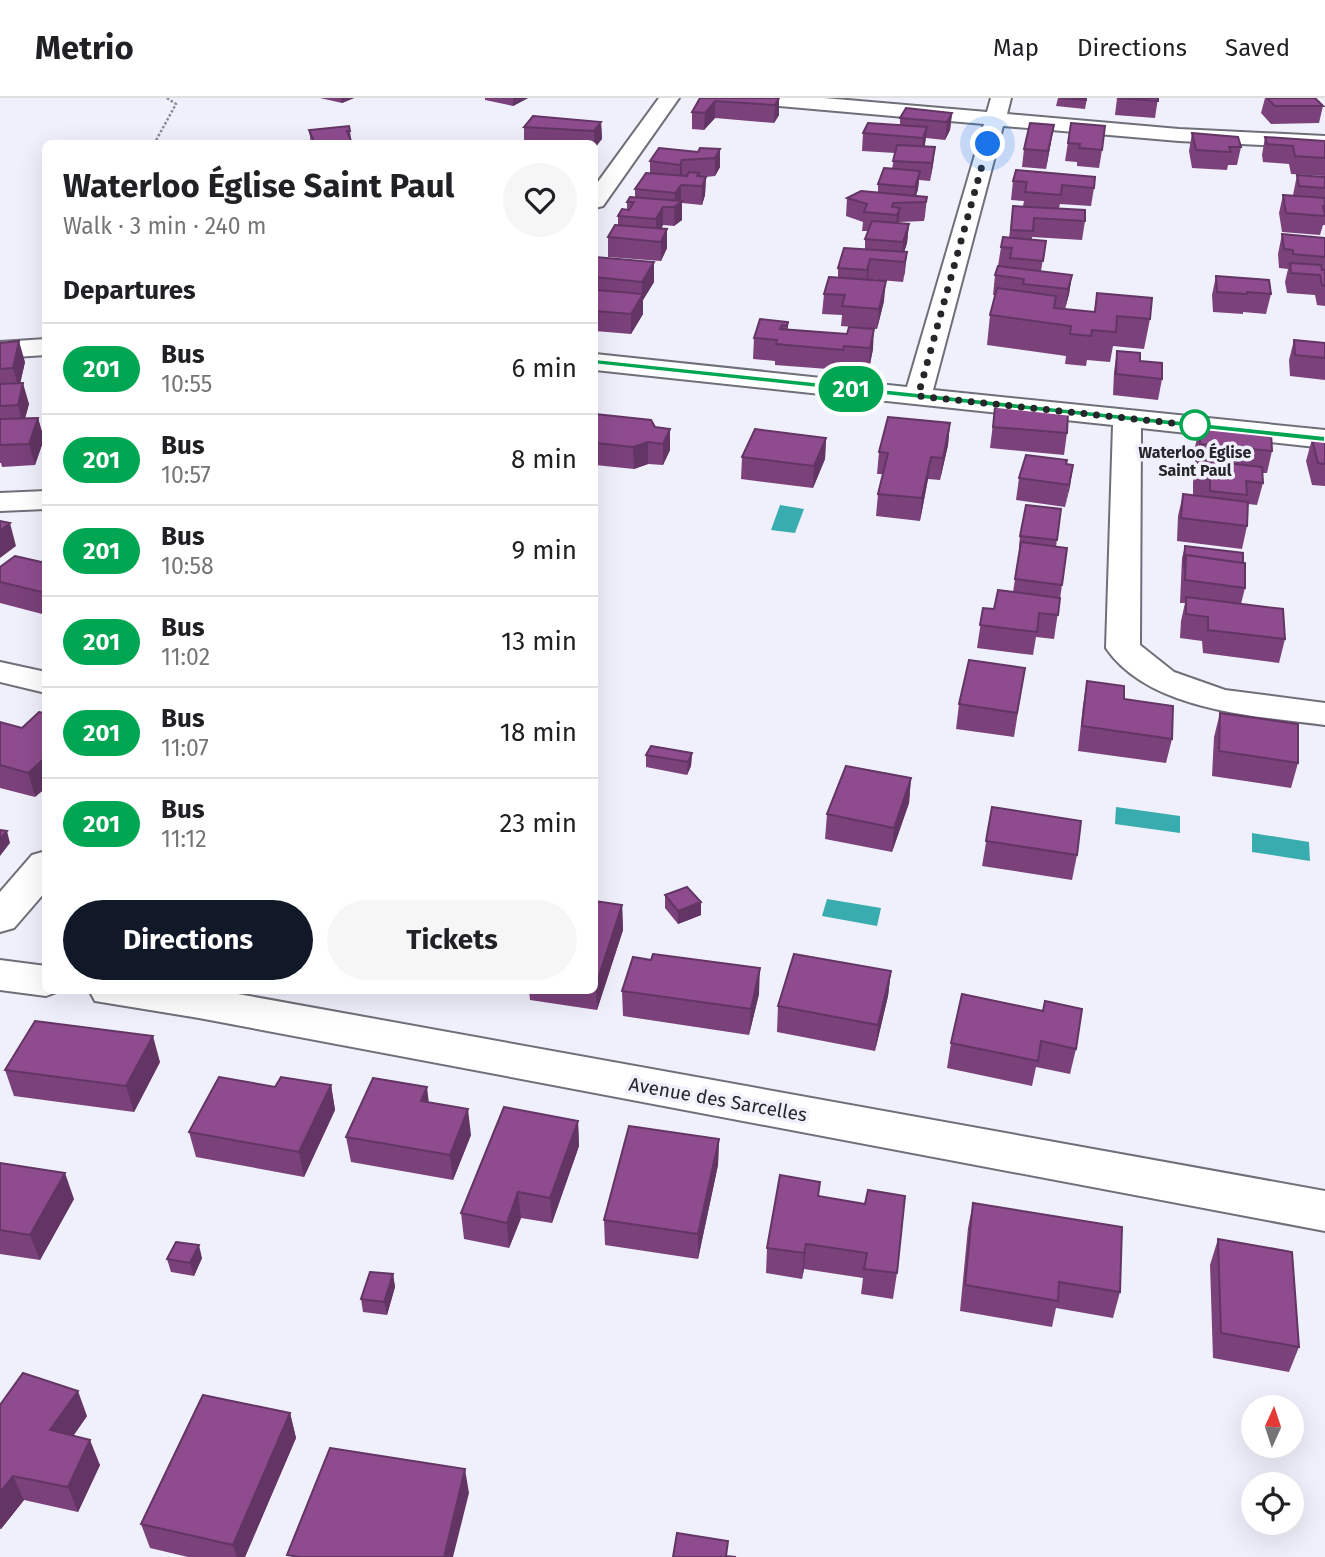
<!DOCTYPE html>
<meta charset="utf-8">
<style>
:root{--surface:#fff;--page:#f6f6f6;--text:#202124;--muted:#757577;--line:#e0e0e0;--accent:#111827}
body{margin:0;font-family:"Fira Sans",sans-serif;background:var(--page);color:var(--text);height:100vh;display:flex;flex-direction:column;font-size:26px;white-space:nowrap}
*{box-sizing:border-box;margin:0}
p{font-size:23px;color:var(--muted)}
.icon{flex:none;width:38px;height:38px;fill:none;stroke:currentColor;stroke-width:2;stroke-linecap:round;stroke-linejoin:round}
.map{position:relative;flex:1;overflow:hidden}
.details{position:absolute;left:42px;top:42px;width:556px;height:854px;display:flex;flex-direction:column;background:var(--surface);border-radius:10px;box-shadow:0 7px 28px #0002}
.details>*{flex:none}
.badge{padding:0 14px;border-radius:23px;font-size:24px;line-height:46px}
.needle{width:46px;rotate:3deg}
.buttons{position:absolute;left:1241px;top:1297px;display:grid;gap:14px}
.buttons a{display:grid;place-items:center;width:63px;height:63px;border-radius:50%;background:var(--surface);box-shadow:0 7px 28px #0002;font-size:35px}
.you{position:absolute;width:35px;height:35px;margin:-18px;border:5px solid #fff;border-radius:50%;background:#1a73e8;box-shadow:0 0 0 10px #1a73e833}
.map>.badge{position:absolute;translate:-50% -50%;box-shadow:0 0 0 4px #fff}
h2{padding:0 21px;font-size:26px;line-height:63px}
.round{display:grid;place-items:center;flex:none;width:74px;height:74px;border-radius:37px;background:var(--page)}
.head{display:flex;align-items:center;justify-content:space-between;height:119px;padding:0 21px}
h1{font-size:33px;font-weight:700;line-height:52px}
.button{display:flex;gap:14px;margin-top:auto;padding:14px 21px}
.button a{flex:1;height:80px;border-radius:42px;background:var(--accent);color:#fff;font-size:28px;font-weight:700;line-height:80px;text-align:center}
.button a+a{background:var(--page);color:var(--text)}
ul{padding:0;list-style:none}
li{display:flex;align-items:center;gap:21px;height:91px;padding:0 21px;border-top:2px solid var(--line)}
li div{flex:1}
li b{display:block;font-size:26px}
li em{font-style:normal}
li .badge{min-width:77px;font-weight:700;text-align:center}
header{display:flex;align-items:center;gap:42px;box-sizing:border-box;height:98px;padding:0 35px;background:var(--surface);border-bottom:2px solid var(--line)}
header strong{font-size:33px}
nav{display:flex;gap:38px;margin-inline-start:auto;font-size:24px}
.map>svg:first-child{display:block}
.water{fill:#38acae}
.lines{fill:none;stroke-linecap:round;stroke-linejoin:round}
.street-casing{stroke:#6f6f79;stroke-width:4}
.path{stroke:#8b8b94;stroke-width:2.5;stroke-dasharray:2.5 2;stroke-linecap:butt}
.street{fill:#fff;fill-rule:evenodd}
.wall{fill:#7a417b}
.shaded-wall{fill:#633564}
.building{fill:#8e4c8f;stroke:#633564;stroke-width:2}
.line{fill:#00a651;stroke:#fff;stroke-width:2}
.walk{stroke:#26262b;stroke-width:7;stroke-dasharray:0 12.6}
.stop-dot{fill:#fff;stroke:#00a651;stroke-width:3.5}
.labels{text-anchor:middle;stroke-width:7;stroke-linejoin:round;paint-order:stroke}
.far-stop-label{font-size:16px;font-weight:bold;fill:#26262b;stroke:#f0f0fc}
.street-label{font-size:19px;fill:#26262b;stroke:#f0f0fc}
</style>
<header>
<strong>Metrio</strong>
<nav><a>Map</a><a>Directions</a><a>Saved</a></nav>
</header>
<div class="map">
<svg width="1325" height="1459" viewBox="0 0 1325 1459">
<rect width="100%" height="100%" fill="#f0f0fc"/>
<path class="water" d="M780 407 804 411 795 435 771 432Z
M1116 709 1180 718V735L1115 726Z
M1252 735 1309 744 1310 763 1252 754Z
M827 801 881 810 877 828 822 818Z"/>
<g class="lines">
<g class="street-casing">
<path id="street" d="M659 0H679L603 108 595 110V88Z
M747 0H824L987 14 991 0H1011L1007 16 1179 31 1325 38V50L1179 43 1003 28 933 292 1325 332V350L1141 330 1140 547 1174 574 1225 592 1325 605V627C1256 618 1149 613 1106 550L1113 327 595 272V256L907 289 984 26 757 6Z
M46 241V257L0 260V244Z
M46 393V411L0 413V395Z
M0 564 46 574V595L0 584Z
M46 753V793L14 830 0 834V794L32 757Z
M0 862 46 868V892H62L46 898 0 892Z
M89 892H216L1325 1093V1133L199 920 95 903Z"/>
</g>
<path class="path" d="M154 46 176 6 167 0"/>
<use href="#street" class="street"/>
</g>
<path class="wall" d="M320 0H354L342 5Z
M485 0H528L513 8 485 2Z
M700 0H779V17L774 25 715 20 704 32 692 31V14Z
M1058 0H1087L1085 11 1056 8Z
M1117 0H1158L1155 20 1115 17Z
M1265 0H1315L1323 8 1319 25 1271 26 1261 15Z
M952 15 950 32 945 42 926 40 924 49H935L933 67 930 83 919 82 918 91 916 98 927 99 925 118 924 123 899 124 898 125 909 126 907 145 904 154H907L903 184 868 181 884 203 877 231 841 228 842 217 822 216 824 196 838 179V170L865 151V141L868 133H862L863 124 846 118 847 100 878 95V86L892 71 895 55 862 53 863 35 900 27V20Z
M601 24 602 41 595 46H491L524 45V29Z
M1071 25 1102 52 1099 70 1077 68V64L1065 63Z
M309 32 350 33 352 46H311Z
M1192 35 1241 49 1237 67H1228L1227 72 1192 70 1189 53Z
M1265 39 1325 43V78L1291 76 1289 66 1263 64 1262 57Z
M1051 44 1046 71 1022 69 1024 51Z
M720 51V69L715 78 705 79H706L705 97 702 107 682 105V122L674 128 663 127 661 131H667V150L661 163 608 159V139L618 127V118L627 112V104L635 99V91L650 75V63L698 54Z
M1297 77 1325 79V127H1323L1320 137 1282 134 1279 115 1283 97H1293Z
M1013 83 1094 90 1091 108 1060 106 1059 110 1085 123 1082 142 1032 139V142L1046 143 1041 173 1072 177 1069 196 1065 211 1094 214 1097 195 1150 221 1144 251 1113 248 1110 264 1087 262 1086 268 1065 266 1066 258 987 247 990 217 995 197H993L995 177 1009 170 998 168 1001 149 1009 140 1013 108H1023L1024 103 1011 102Z
M1282 136 1325 140V208L1317 207 1315 197 1287 195 1285 184 1288 171 1279 170 1278 156Z
M595 159 654 184 643 202V216L631 236 595 233Z
M1216 178 1271 196 1266 216 1243 214V216L1213 214 1212 197Z
M788 224V231L847 236 873 251 869 271 842 269 841 272 775 267V263L753 261 754 240Z
M1294 242 1325 245V282L1290 278 1289 262Z
M0 245 25 264 20 285 29 306 25 320H38L44 341 35 367 2 369 1 365H0Z
M1117 253 1140 263 1162 281 1158 302 1113 297 1114 274Z
M995 309 1067 335 1064 357 990 350Z
M595 316 651 322 670 352 663 367 648 366 634 371 595 367Z
M950 325 948 347 940 382 928 381 920 423 876 418 878 396 883 376H877L879 354Z
M1200 327 1272 353 1267 375H1262L1263 385 1257 407 1248 406 1247 428 1242 451 1177 443 1178 418 1183 396 1193 397V384L1197 368H1195V349Z
M826 340 825 361 813 390 741 381 742 359Z
M1312 341 1325 342V388L1312 387 1306 363Z
M1066 366 1073 367 1065 409 1016 402 1019 380Z
M1061 411 1056 449 1062 487 1054 541 1036 539 1033 557 977 550 983 510 994 511 1013 494 1020 450 1019 449 1020 438Z
M1185 448 1243 465 1245 490 1241 506 1285 541 1279 565 1203 555 1202 543 1180 540 1181 523 1185 505H1180L1182 460Z
M46 465V517L0 505V469Z
M1025 570 1014 639 956 631 959 606Z
M1087 583 1172 641 1166 665 1078 653 1083 607Z
M1220 615 1298 665 1291 690 1212 678 1214 639Z
M0 624 22 630 35 699 0 690Z
M692 655 691 668 687 677 646 669V657Z
M911 680 909 705 892 754 825 741 827 716Z
M992 709 1077 757 1072 782 982 768Z
M665 797 701 804V817L678 826 665 810Z
M595 803 622 807 623 832 597 912 530 902 529 892H595Z
M891 873 888 898 875 953 777 934 778 908Z
M622 893 759 896 749 937 623 918Z
M962 896 1076 951 1070 976 1036 969 1032 988 947 970 951 945Z
M160 964 134 1014 14 998 5 972Z
M331 987 335 1012 304 1079 196 1059 189 1034Z
M429 1004 471 1037 453 1082 351 1064 346 1039Z
M578 1023 579 1048 552 1125 521 1120 509 1150 464 1141 461 1115Z
M719 1041 718 1067 698 1161 605 1147 604 1122Z
M0 1065 74 1101 40 1162 0 1156Z
M820 1084 818 1098 897 1175 893 1201 861 1196 863 1180 804 1171 802 1181 766 1175 767 1150Z
M973 1105 1120 1194 1113 1220 1056 1210 1052 1229 960 1213 968 1130Z
M1218 1141 1299 1249 1289 1274 1213 1260 1210 1167Z
M202 1160 194 1178 171 1174 167 1161Z
M393 1176 395 1189 387 1217 363 1214 361 1201Z
M0 1307 87 1318 73 1338 100 1367 78 1414 24 1402 1 1431H0Z
M290 1315 296 1340 245 1459H188L150 1450 141 1426Z"/>
<path class="shaded-wall" d="M341 0H354L342 5Z
M513 0H528L513 8Z
M779 0V17L774 25 775 7Z
M715 3V20L704 32 705 15Z
M952 15 950 32 945 42 947 24Z
M601 24 602 41 595 50 594 33Z
M1054 27 1051 44 1046 71 1048 53Z
M927 29 925 47 922 57 923 40Z
M935 49 933 67 930 83 932 65Z
M720 51V69L715 78V60Z
M682 62V80L680 85V67Z
M920 73 918 91 913 107 915 89Z
M706 79 705 97 702 107V88Z
M681 87V105L682 103V122L674 128 675 95Z
M663 109V127L656 140V121Z
M900 110 898 129 895 136 897 117Z
M909 126 907 145 901 164 903 144Z
M667 131V150L661 163V144Z
M907 154 905 174 903 184 905 164Z
M870 161 868 181 866 192 867 172Z
M654 164V184L643 202V216L631 236V216L642 198V184Z
M1072 177 1069 196 1065 211 1068 191Z
M886 183 884 203 877 231 879 211Z
M874 231 873 251 869 271 870 250Z
M19 243 25 264 19 291 13 270Z
M23 285 29 306 23 328 18 307Z
M38 320 44 341 35 367 29 346Z
M950 325 948 347 940 382 943 360Z
M670 331V352L663 367V346Z
M826 340 825 361 813 390 814 368Z
M648 344V366L634 371 633 349Z
M931 359 928 381 920 423 922 400Z
M1073 367 1070 389 1065 409 1069 387Z
M10 425 16 448 0 460V433Z
M692 655 691 668 687 677 688 664Z
M46 659V690L35 699 28 675Z
M911 680 909 705 892 754 894 730Z
M7 733 10 745 0 758V741Z
M701 804V817L678 826V813Z
M622 807 623 832 597 912 596 887Z
M760 870 759 896 749 937 751 911Z
M891 873 888 898 875 953 878 927Z
M153 938 160 964 134 1014 126 988Z
M331 987 335 1012 304 1079 299 1054Z
M427 989 430 1014 421 1003Z
M468 1011 471 1037 453 1082 450 1057Z
M578 1023 579 1048 552 1125 550 1100Z
M719 1041 718 1067 698 1161V1136Z
M65 1075 74 1101 40 1162 30 1137Z
M518 1094 521 1120 509 1150 507 1125Z
M806 1146 804 1171 802 1181 804 1155Z
M199 1147 202 1160 194 1178 190 1165Z
M393 1176 395 1189 387 1217 384 1204Z
M78 1293 87 1318 60 1357 50 1332Z
M290 1315 296 1340 245 1459H237L233 1447Z
M90 1342 100 1367 78 1414 68 1389Z
M465 1371 469 1395 453 1459H444Z
M13 1378 24 1402 1 1431 0 1428V1394Z"/>
<path class="building" d="M700 0H779L775 7 715 3 705 15 692 14Z
M1060 0H1086V2Z
M1117 0H1158V3Z
M1267 0H1315L1323 8H1275Z
M906 10 952 15 947 24 900 20Z
M533 18 601 24 594 33 524 29Z
M868 25 927 29 923 40 863 35Z
M1030 25 1054 27 1048 53 1024 51Z
M1071 25 1105 28 1102 52 1079 50 1080 46 1068 45Z
M349 28 350 33H347L352 46H315L309 32Z
M1192 35 1238 39 1241 49H1229L1231 54 1196 52Z
M1265 39 1325 43V60L1295 58 1293 48 1267 46Z
M493 43 530 46H491Z
M897 47 935 49 932 65 893 63Z
M659 50 698 54 700 50 720 51 715 60 682 62 680 67 650 63Z
M884 70 920 73 915 89 878 86Z
M1016 72 1095 79 1094 90 1062 87 1061 97 1025 94 1027 84 1013 83Z
M689 74 699 75 697 78 706 79 702 88 681 87 675 95 635 91 646 75 687 78Z
M1297 77 1325 79V90L1299 88Z
M861 93 927 99 926 104 893 105 892 109 900 110 897 117 864 114 867 106 847 100Z
M1283 97 1325 100V108H1323L1325 118 1286 115Z
M630 99 682 103 674 109H663L656 121 618 118 622 111 629 112 634 104H627Z
M1013 108 1085 112V123L1034 120 1033 133 1011 132Z
M872 123 909 126 903 144 865 141Z
M615 127 667 131 661 144 608 139Z
M1282 136 1325 140V159L1293 156V152L1284 151Z
M1003 139 1046 143 1043 163 1010 160 1012 150 1001 149Z
M844 150 907 154 905 164 870 161 867 172 838 170Z
M595 159 654 164 642 184 595 179Z
M1290 165 1321 167 1322 172H1325V188L1322 187 1320 177 1291 175Z
M998 168 1072 177 1068 191 1023 186 1024 181 995 177Z
M1216 178 1269 182 1271 196 1247 194V196L1217 194Z
M829 179 886 183 879 211 842 208 845 197 824 196Z
M997 190 1056 198 1054 210 1095 214 1097 195 1152 200 1150 221 1117 218 1116 234 1092 232 1091 238 1070 236 1071 228 990 217Z
M597 192 643 196 631 216 595 213V195Z
M760 221 788 224 787 228 782 227 780 231 847 236 849 229 874 231 870 250 844 248 843 252 776 246 777 242 754 240Z
M1294 242 1325 245V260L1295 257Z
M19 243 13 270 0 271V245Z
M1117 253 1140 255V263L1162 265V281L1116 276Z
M23 285 18 307 0 308V286Z
M995 309 1068 315 1067 335 993 329Z
M595 316 651 322 655 329 670 331 663 346 648 344 633 349 595 345Z
M888 319 950 325 943 360 931 359 922 400 878 396 888 355 879 354Z
M38 320 29 346 0 347V321Z
M1200 327 1271 334 1272 353 1200 346Z
M755 331 826 340 814 368 742 359Z
M1312 341 1325 342V366L1318 365Z
M1026 357 1067 362 1066 366 1073 367 1069 387 1019 380Z
M1198 362 1262 369 1263 385 1246 383 1247 397 1210 393V380L1198 378Z
M1183 396 1248 404 1247 428 1181 420Z
M1026 407 1061 411 1057 442 1020 438Z
M0 423 10 425 0 433Z
M1021 444 1067 450 1062 487 1015 481Z
M1185 448 1243 455V465L1186 457 1184 469Z
M1186 457 1245 465V490L1185 482Z
M15 458 46 465V495L0 484V469Z
M998 492 1060 500 1058 517 1039 515 1037 534 980 527 983 510 994 511Z
M1186 499 1283 511 1285 541 1208 532V519L1186 516Z
M969 562 1025 570 1017 615 959 606Z
M1087 583 1124 588V601L1173 608 1172 641 1082 628Z
M39 614 46 616V659L28 675 0 667V624L22 630Z
M1220 615 1298 626V665L1219 653Z
M651 648 692 655 688 664 646 657Z
M846 668 911 680 894 730 827 716Z
M992 709 1081 723 1077 757 986 743Z
M0 732 7 733 0 741Z
M687 789 701 804 678 813 665 797Z
M595 803 622 807 596 887H595Z
M653 856 760 870 751 911 622 893 633 859 651 862Z
M794 856 891 873 878 927 778 908Z
M962 896 1043 913 1045 903 1082 911 1076 951 1041 943 1038 963 951 945Z
M35 923 153 938 126 988 5 972Z
M219 979 275 989 281 979 331 987 299 1054 189 1034Z
M373 980 427 989 421 1003 468 1011 450 1057 346 1039Z
M504 1009 578 1023 550 1100 518 1094 507 1125 461 1115Z
M629 1028 719 1041 698 1136 604 1122Z
M0 1065 65 1075 30 1137 0 1132Z
M780 1077 820 1084 818 1098 865 1106 868 1092 905 1098 897 1175 864 1171 867 1155 806 1146 804 1155 767 1150Z
M973 1105 1122 1129 1120 1194 1059 1184 1058 1203 965 1187Z
M1218 1141 1292 1154 1299 1249 1221 1235Z
M176 1144 199 1147 190 1165 167 1161Z
M370 1174 393 1176 384 1204 361 1201Z
M23 1275 78 1293 50 1332 90 1342 68 1389 13 1378 0 1394V1307Z
M203 1297 290 1315 233 1447 141 1426Z
M330 1350 465 1371 444 1459H299L287 1457Z
M677 1435 728 1443 726 1458 736 1459H673Z"/>
<path class="line" d="M595 261 1325 338V344L592 266V262Z"/>
<g class="lines">
<path class="walk" d="M988 46 918 298 1201 328 1195 327"/>
</g>
<circle class="stop-dot" cx="1195" cy="327" r="14"/>
<g class="labels">
<g class="far-stop-label">
<text x="1195" y="360">Waterloo Église<tspan x="1195" dy="18">Saint Paul</tspan></text>
</g>
<g class="street-label">
<text transform="translate(718 1001) rotate(10)" y="7">Avenue des Sarcelles</text>
</g>
</g>
</svg>
<div class="buttons">
<a><svg class="needle" viewBox="-14 -14 28 28"><path d="M0-13l5 13h-10z" fill="#e53935"/><path d="M0 13l5-13h-10z" fill="#757577"/></svg></a>
<a><svg class="icon" aria-label="locate" viewBox="0 0 24 24"><circle cx="12" cy="12" r="6"/><path d="M12 2v4M12 18v4M2 12h4M18 12h4"/></svg></a>
</div>
<div class="you" style="left:988px;top:46px"></div>
<b class="badge" style="left:851px;top:291px;background:#00a651;color:#fff">201</b>
<section class="details">
<div class="head"><div><h1>Waterloo Église Saint Paul</h1><p>Walk · 3 min · 240 m</p></div><a class="round"><svg class="icon" aria-label="heart" viewBox="0 0 24 24"><path d="M12 20l-8-8c-3-5 5-10 8-4 3-6 11-1 8 4z"/></svg></a></div>
<h2>Departures</h2>
<ul>
<li><span class="badge" style="background:#00a651;color:#fff">201</span><div><b>Bus</b><p>10:55</p></div><em>6 min</em></li>
<li><span class="badge" style="background:#00a651;color:#fff">201</span><div><b>Bus</b><p>10:57</p></div><em>8 min</em></li>
<li><span class="badge" style="background:#00a651;color:#fff">201</span><div><b>Bus</b><p>10:58</p></div><em>9 min</em></li>
<li><span class="badge" style="background:#00a651;color:#fff">201</span><div><b>Bus</b><p>11:02</p></div><em>13 min</em></li>
<li><span class="badge" style="background:#00a651;color:#fff">201</span><div><b>Bus</b><p>11:07</p></div><em>18 min</em></li>
<li><span class="badge" style="background:#00a651;color:#fff">201</span><div><b>Bus</b><p>11:12</p></div><em>23 min</em></li>
</ul>
<div class="button"><a>Directions</a><a>Tickets</a></div>
</section>
</div>
